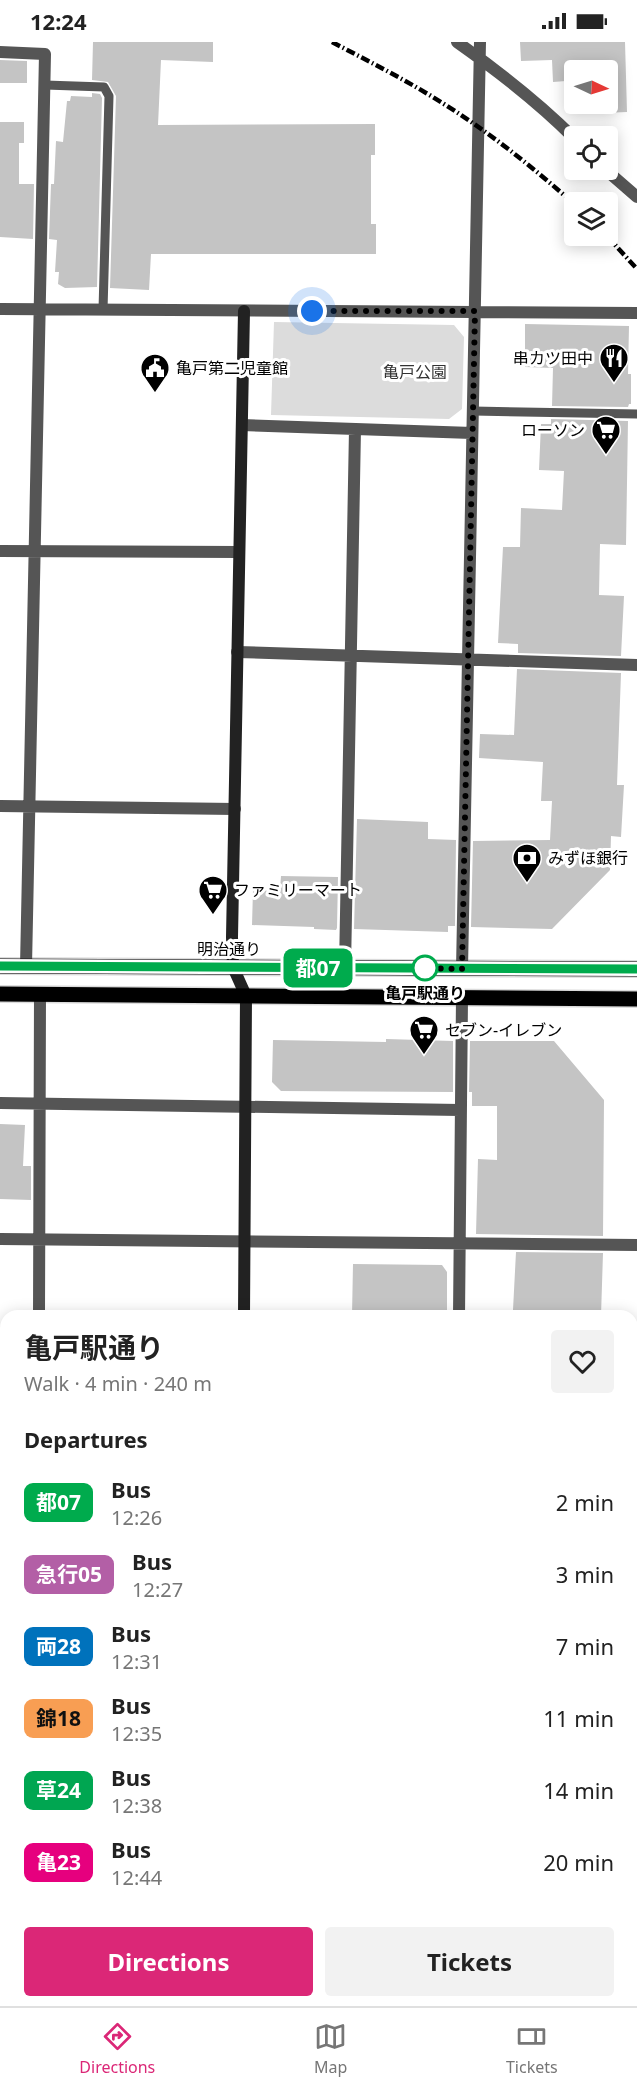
<!DOCTYPE html>
<meta charset="utf-8">
<style>
:root{--surface:#fff;--page:#f2f2f2;--text:#222;--muted:#767676;--line:#e0e0e0;--accent:#db2777}
body{margin:0;font-family:"Noto Sans","Noto Sans JP",sans-serif;background:var(--page);color:var(--text);height:100vh;display:flex;flex-direction:column;font-size:22px;white-space:nowrap}
*{box-sizing:border-box;margin:0}
p{font-size:20px;color:var(--muted)}
.icon{flex:none;width:33px;height:33px;fill:none;stroke:currentColor;stroke-width:2;stroke-linecap:round;stroke-linejoin:round}
.map{position:relative;flex:1;overflow:hidden}
.side{position:absolute;left:0px;top:1268px;width:638px;height:698px;display:flex;flex-direction:column;background:var(--surface);border-radius:18px 18px 0 0;box-shadow:0 3px 15px #0003}
.side>*{flex:none}
.badge{padding:0 12px;border-radius:9px;font-size:21px;line-height:39px}
.needle{width:39px;rotate:94deg}
.buttons{position:absolute;left:564px;top:18px;display:grid;gap:12px}
.buttons a{display:grid;place-items:center;width:54px;height:54px;border-radius:6px;background:var(--surface);box-shadow:0 3px 15px #0003;font-size:30px}
.you{position:absolute;width:30px;height:30px;margin:-15px;border:4px solid #fff;border-radius:50%;background:#1a73e8;box-shadow:0 0 0 9px #1a73e833}
.map>.badge{position:absolute;translate:-50% -50%;box-shadow:0 0 0 3px #fff}
h2{padding:0 24px;font-size:22px;line-height:54px}
.round{display:grid;place-items:center;flex:none;width:63px;height:63px;border-radius:6px;background:var(--page)}
.head{display:flex;align-items:center;justify-content:space-between;height:102px;padding:0 24px}
h1{font-size:28px;font-weight:700;line-height:45px}
.primary-button{display:flex;gap:12px;margin-top:auto;padding:12px 24px}
.primary-button a{flex:1;height:69px;border-radius:6px;background:var(--accent);color:#fff;font-size:24px;font-weight:700;line-height:69px;text-align:center}
.primary-button a+a{background:var(--page);color:var(--text)}
ul{padding:0;list-style:none}
li{display:flex;align-items:center;gap:18px;height:72px;padding:0 24px}
li div{flex:1}
li b{display:block;font-size:22px}
li em{font-style:normal}
li .badge{min-width:66px;font-weight:700;text-align:center}
.status{display:flex;justify-content:space-between;align-items:center;height:42px;padding:0 30px;background:var(--surface);direction:ltr}
.status svg{height:16px;fill:currentColor}
.tab-bar{display:flex;justify-content:space-around;align-items:center;height:84px;border-top:2px solid var(--line);background:var(--surface);font-size:16px;color:var(--muted)}
.tab-bar a{display:grid;justify-items:center;gap:3px}
.tab-bar .selected{color:var(--accent)}
.map>svg:first-child{display:block}
.green{fill:#dcdcdc}
.building{fill:#c4c4c4;fill-rule:evenodd}
.lines{fill:none;stroke-linecap:round;stroke-linejoin:round}
.primary-casing{stroke:#dbdbdb;stroke-width:18}
.lane{stroke:#555;stroke-width:9}
.street{stroke:#555;stroke-width:12}
.secondary{stroke:#222;stroke-width:12}
.primary{stroke:#000;stroke-width:15}
.rail{stroke:#000;stroke-width:4.5;stroke-dasharray:9 3 1.5 3;stroke-linecap:butt}
.line-casing{stroke:#fff;stroke-width:14}
.line{stroke:#00ab4d;stroke-width:9}
.walk{stroke:#000;stroke-width:6;stroke-dasharray:0 10.8}
.stop-dot{fill:#fff;stroke:#00ab4d;stroke-width:3}
.labels{text-anchor:middle;stroke-width:6;stroke-linejoin:round;paint-order:stroke}
.poi-label{font-size:16px;fill:#000;stroke:#fff;text-anchor:start}
.park-label{font-size:16px;fill:#333;stroke:#fff}
.street-label{font-size:16px;fill:#000;stroke:#fff}
.stop-label{font-size:16px;font-weight:bold;fill:#000;stroke:#fff}
</style>
<div class="status"><b>12:24</b><svg viewBox="0 0 49 12"><path d="M0 12V9h3v3zM5 12V6h3v6zM10 12V3h3v9zM15 12V0h3v12zM26 1h20v11H26zM47 4h2v5h-2z"/></svg></div>
<div class="map">
<svg width="637" height="1964" viewBox="0 0 637 1964">
<rect width="100%" height="100%" fill="#fff"/>
<path class="green" d="M274 280 454 283 464 295 462 367 449 377 271 373Z
M0 1737H6V1765H0Z"/>
<path class="building" d="M93 0H213V20L161 18 158 83 375 82V113H371V182H376V212H151L149 248 110 246 116 54 108 40 92 38Z
M520 0H625L627 70 578 72 566 60V39L553 40 552 18 521 19ZM574 28H608V62H574Z
M0 18 27 19V41H0Z
M92 51 100 52 102 56 97 245 65 246 58 242 59 230H55L57 198 49 197 51 142H54L56 99 63 100 67 59H70L71 54 92 55Z
M0 80H24V101H19V142H34L33 197 0 195Z
M525 282 629 284 628 332H631V362H629L628 365 552 364 553 326 525 325Z
M551 377 628 379 626 503 600 502 599 553 624 554 621 614 518 611V602L498 601 503 505H520L521 466 562 468 564 429 539 428 541 382H551Z
M517 627 621 631 617 743H624L621 795 611 794 610 828 552 887 471 885 473 799 550 798 552 759H541L543 720 479 716 480 692 514 693Z
M357 777 428 780V797L456 798 455 884H448V890L354 887Z
M281 834 338 835 337 886 336 888 314 887V885L252 883 253 848 280 849Z
M386 997 453 999V1050L281 1049 272 1040 273 998 386 1000Z
M470 999H554L604 1058 603 1194 476 1192 478 1117 497 1118V1064H472V1050H469Z
M0 1082 25 1083 23 1124H31V1158L0 1157Z
M516 1210 603 1211 601 1274H526V1269L513 1268Z
M353 1222 442 1223 447 1230V1274H352Z"/>
<g class="lines">
<g class="primary-casing">
<path id="primary" d="M0 924 637 927
M0 952 637 957"/>
</g>
<path class="lane" d="M45 43 104 45 109 54 103 268
M473 369 637 372"/>
<path class="street" d="M457 0C498 29 539 61 574 96
M0 10 45 12 26 924
M606 128 637 155
M0 267 637 271
M242 383 472 391
M0 509 239 510
M237 610 637 623
M0 764 235 767
M345 926 355 387
M462 927 480 0
M0 1061 460 1068
M0 1197 637 1203
M39 1274 40 953
M459 1274 462 956
M0 1482 6 1483
M632 1483H637
M0 1613H6
M632 1617H637
M632 1727H637
M0 1729H6
M632 1767H637
M0 1772H6"/>
<path class="secondary" d="M244 269 232 895 233 925 246 954 244 1274
M0 1339H6
M632 1344H637"/>
<use href="#primary" class="primary"/>
<path class="rail" d="M332 0C370 20 408 39 444 62 490 91 534 126 574 162
M607 194 637 227"/>
</g>
<g class="lines">
<g class="line-casing">
<path id="line" d="M0 924 637 927"/>
</g>
<use href="#line" class="line"/>
<path class="walk" d="M312 269H475L462 927 416 926H425"/>
</g>
<defs>
<g id="restaurant-pin" transform="scale(1.5)"><path d="M0 17L-7.5 6A9.5 9.5 0 1 1 7.5 6Z" fill="#000" stroke="#fff"/><path d="M-5-6h1v4h1v-4h1v4h1v-4h1v5L-1.5 .5V6h-2V.5L-5-1ZM5-6V6H3V1.5H1.5Q1.5-4 5-6Z" fill="#fff"/></g>
<g id="civic-pin" transform="scale(1.5)"><path d="M0 17L-7.5 6A9.5 9.5 0 1 1 7.5 6Z" fill="#000" stroke="#fff"/><path d="M-.6-6.5H3V-4.5H.6V-3L4-1V1h2V6H-6V1h2V-1L-.6-3ZM-1.2 2.5V6h2.4V2.5Z" fill="#fff"/></g>
<g id="supermarket-pin" transform="scale(1.5)"><path d="M0 17L-7.5 6A9.5 9.5 0 1 1 7.5 6Z" fill="#000" stroke="#fff"/><path d="M-6-5.5h2.5l.6 2H6L4.5 2H-2.5L-4.4-4H-6ZM-1.5 3.2a1.3 1.3 0 1 0 .1 0ZM3 3.2a1.3 1.3 0 1 0 .1 0Z" fill="#fff"/></g>
<g id="bank-pin" transform="scale(1.5)"><path d="M0 17L-7.5 6A9.5 9.5 0 1 1 7.5 6Z" fill="#000" stroke="#fff"/><path d="M-6-4H6V4H-6ZM0-2.3a2.3 2.3 0 1 0 0 4.6a2.3 2.3 0 1 0 0-4.6Z" fill="#fff"/></g>
</defs>
<g fill-rule="evenodd">
<use href="#restaurant-pin" x="614" y="316"/>
<use href="#civic-pin" x="155" y="326"/>
<use href="#supermarket-pin" x="606" y="388"/>
<use href="#bank-pin" x="527" y="816"/>
<use href="#supermarket-pin" x="213" y="848"/>
<use href="#supermarket-pin" x="424" y="988"/>
</g>
<circle class="stop-dot" cx="425" cy="926" r="12"/>
<g class="labels">
<g class="poi-label">
<text x="593" y="322" text-anchor="end">串カツ田中</text>
<text x="176" y="332">亀戸第二児童館</text>
<text x="585" y="394" text-anchor="end">ローソン</text>
<text x="548" y="822">みずほ銀行</text>
<text x="234" y="854">ファミリーマート</text>
<text x="445" y="994">セブン-イレブン</text>
</g>
<g class="park-label">
<text x="415" y="336">亀戸公園</text>
</g>
<g class="street-label">
<text x="229" y="913">明治通り</text>
</g>
<g class="stop-label">
<text x="425" y="957">亀戸駅通り</text>
</g>
</g>
</svg>
<div class="buttons">
<a><svg class="needle" viewBox="-14 -14 28 28"><path d="M0-13l5 13h-10z" fill="#e53935"/><path d="M0 13l5-13h-10z" fill="#767676"/></svg></a>
<a><svg class="icon" aria-label="locate" viewBox="0 0 24 24"><circle cx="12" cy="12" r="6"/><path d="M12 2v4M12 18v4M2 12h4M18 12h4"/></svg></a>
<a><svg class="icon" aria-label="layers" viewBox="0 0 24 24"><path d="M12 4l9 5-9 5-9-5zM3 14l9 5 9-5"/></svg></a>
</div>
<div class="you" style="left:312px;top:269px"></div>
<b class="badge" style="left:318px;top:926px;background:#00ab4d;color:#fff">都07</b>
<section class="side">
<div class="head"><div><h1>亀戸駅通り</h1><p>Walk · 4 min · 240 m</p></div><a class="round"><svg class="icon" aria-label="heart" viewBox="0 0 24 24"><path d="M12 20l-8-8c-3-5 5-10 8-4 3-6 11-1 8 4z"/></svg></a></div>
<h2>Departures</h2>
<ul>
<li><span class="badge" style="background:#00ab4d;color:#fff">都07</span><div><b>Bus</b><p>12:26</p></div><em>2 min</em></li>
<li><span class="badge" style="background:#b35fa6;color:#fff">急行05</span><div><b>Bus</b><p>12:27</p></div><em>3 min</em></li>
<li><span class="badge" style="background:#0072bc;color:#fff">両28</span><div><b>Bus</b><p>12:31</p></div><em>7 min</em></li>
<li><span class="badge" style="background:#f89e53;color:#111">錦18</span><div><b>Bus</b><p>12:35</p></div><em>11 min</em></li>
<li><span class="badge" style="background:#00a651;color:#fff">草24</span><div><b>Bus</b><p>12:38</p></div><em>14 min</em></li>
<li><span class="badge" style="background:#e6007e;color:#fff">亀23</span><div><b>Bus</b><p>12:44</p></div><em>20 min</em></li>
</ul>
<div class="primary-button"><a>Directions</a><a>Tickets</a></div>
</section>
</div>
<nav class="tab-bar">
<a class="selected"><svg class="icon" aria-label="directions" viewBox="0 0 24 24"><path d="M12 3l9 9-9 9-9-9zM9 14v-3h6M13 9l2 2-2 2"/></svg>Directions</a>
<a><svg class="icon" aria-label="map" viewBox="0 0 24 24"><path d="M3 6l6-2 6 2 6-2v14l-6 2-6-2-6 2zM9 4v14M15 6v14"/></svg>Map</a>
<a><svg class="icon" aria-label="tickets" viewBox="0 0 24 24"><path d="M3 7h18v10H3zM15 7v10"/></svg>Tickets</a>
</nav>
